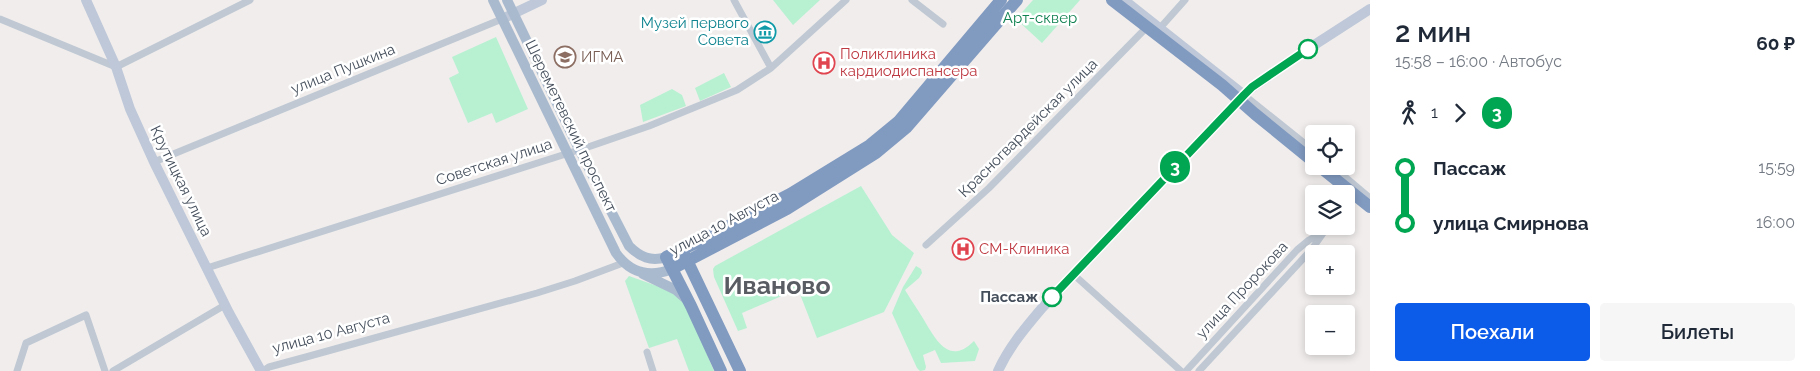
<!DOCTYPE html>
<html lang="ru">
<meta charset="utf-8">
<style>
:root{--surface:#fff;--page:#f6f6f7;--text:#1f2937;--muted:#747a83;--accent:#0d5ce9}
body{margin:0;font-family:Raleway,sans-serif;background:var(--page);color:var(--text);height:100vh;display:flex;flex-direction:column;font-size:19px;white-space:nowrap}
*{box-sizing:border-box;margin:0}
p{font-size:16px;color:var(--muted)}
.icon{flex:none;width:28px;height:28px;fill:none;stroke:currentColor;stroke-width:2;stroke-linecap:round;stroke-linejoin:round}
.map{position:relative;flex:1;overflow:hidden}
.panel{display:flex;flex-direction:column;background:var(--surface);width:450px}
.panel>*{flex:none}
.badge{padding:0 10px;border-radius:16px;font-size:18px;line-height:32px}
.controls{position:absolute;left:1305px;top:125px;display:grid;gap:10px}
.controls a{display:grid;place-items:center;width:50px;height:50px;border-radius:5px;background:var(--surface);box-shadow:0 2px 8px #0003;font-size:25px}
.map>.badge{position:absolute;translate:-50% -50%;box-shadow:0 0 0 2px #fff}
.legs{display:flex;align-items:center;gap:8px;height:55px;padding:0 25px;font-size:16px}
.legs p{margin-inline-start:auto}
.summary{display:flex;align-items:center;justify-content:space-between;height:85px;padding:0 25px}
h1{font-size:28px;font-weight:600;line-height:38px}
.cta{display:flex;gap:10px;margin-top:auto;padding:10px 25px}
.cta a{flex:1;height:58px;border-radius:5px;background:var(--accent);color:#fff;font-size:20px;font-weight:600;line-height:58px;text-align:center}
.cta a+a{background:var(--page);color:var(--text)}
ul{padding:0 25px;list-style:none}
li{display:flex;align-items:center;gap:18px;height:55px;font-size:19px}
li i{display:grid;place-items:center;width:8px;height:100%;margin:0 6px;background:currentColor}
li i::after{content:'';width:12px;height:12px;margin:-6px;border:4px solid;border-radius:50%;background:var(--surface)}
li p{margin-inline-start:auto}
li:first-child i{background:linear-gradient(#0000 50%,currentColor 0)}
li:last-child i{background:linear-gradient(currentColor 50%,#0000 0)}
main{display:flex;flex:1;min-height:0}
.map>svg:first-child{display:block}
.green{fill:#b7f1d2}
.lines{fill:none;stroke-linecap:round;stroke-linejoin:round}
.street{stroke:#bfc8d3;stroke-width:7}
.secondary{stroke:#bec8d8;stroke-width:10}
.primary{stroke:#aabace;stroke-width:10}
.highway{stroke:#819ac0;stroke-width:12}
.line-1-casing{stroke:#fff;stroke-width:11}
.line-1{stroke:#00a651;stroke-width:8}
.stop-1-dot{fill:#fff;stroke:#00a651;stroke-width:2.5}
.labels{text-anchor:middle;stroke-width:5;stroke-linejoin:round;paint-order:stroke}
.park-label{font-size:15px;fill:#108151;stroke:#fff}
.culture-label{font-size:15px;fill:#0d838f;stroke:#fff;text-anchor:end}
.health-label{font-size:15px;fill:#be3a42;stroke:#fff;text-anchor:start}
.education-label{font-size:15px;fill:#785e54;stroke:#fff;text-anchor:start}
.street-label{font-size:15px;fill:#444e5b;stroke:#fff}
.stop-label{font-size:15px;font-weight:bold;fill:#444e5b;stroke:#fff;text-anchor:end}
.town-label{font-size:25px;font-weight:bold;fill:#595c62;stroke:#fff}
</style>
<main>
<div class="map">
<svg width="1370" height="371" viewBox="0 0 1370 371">
<rect width="100%" height="100%" fill="#f0edec"/>
<path class="green" d="M773 0H820L793 25Z
M1033 0H1080L1042 43 1016 19Z
M496 37 528 109 496 123 492 113 468 123 449 78 459 73 452 57Z
M724 73 731 87 700 101 695 88Z
M672 89 682 95 686 106 643 122 640 105Z
M861 186 892 235 914 253 884 312 817 338 798 289 742 313 747 328 738 331 714 277 713 269 715 266Z
M916 266 921 269 922 273 919 278 905 290C911 300 918 310 924 320 936 340 949 366 974 341L979 349 975 361 941 363 935 350 923 355 926 367 925 370 920 371 917 368 892 313 903 287Z
M629 276 674 292 685 302 714 371H689L677 339 649 348 625 281Z"/>
<g class="lines">
<path class="street" d="M734 0 771 68
M912 0 943 24
M0 19 116 67 250 0
M1160 28 1185 0
M1244 95 1314 151
M154 162 502 19
M1332 166 1370 198
M1346 206 1355 195
M926 245 989 188 1147 27
M207 268 591 146 649 126 737 90 771 68 846 0
M1073 274 1181 371
M647 352 653 371
M17 371 26 343 86 315 105 371
M113 371 225 305
M263 371 269 367 306 357 537 293 575 281 623 263
M1186 371 1297 250 1309 240 1322 233
M1199 371 1312 249 1328 226"/>
<path class="secondary" d="M86 0 116 67 130 109 154 162 229 313 261 371
M1124 0 1244 95
M502 19 542 0
M998 371C1009 347 1025 328 1042 308L1244 95 1253 87 1308 49 1370 9"/>
<path class="primary" d="M493 0 616 253C630 273 649 278 672 269
M507 0 579 149 629 246C640 257 651 262 666 257
M643 274 676 290 685 298"/>
<path class="highway" d="M1112 0 1222 85 1255 114 1314 162
M1319 166 1370 207
M685 256 740 371
M672 269 787 209 876 153 906 128 1017 0
M721 371 691 306 666 257 700 241 790 194 870 145 898 122 1001 0"/>
</g>
<g class="lines">
<g class="line-1-casing">
<path id="line-1" d="M1052 297 1244 95 1252 87 1308 49"/>
</g>
<use href="#line-1" class="line-1"/>
</g>
<defs>
<g id="museum-ring" transform="scale(1.125)"><circle r="9.5" fill="#fff" stroke="#0f9aa8" stroke-width="1.5"/><path d="M0-6L6-3V-2H-6V-3ZM-5-1h2V3h-2ZM-1-1h2V3h-2ZM3-1h2V3H3ZM-6 4H6V6H-6Z" fill="#0f9aa8"/></g>
<g id="university-ring" transform="scale(1.125)"><circle r="9.5" fill="#fff" stroke="#8d6e63" stroke-width="1.5"/><path d="M0-5L7-2L0 1L-7-2ZM-4 1L0 2.5L4 1V4Q0 6-4 4Z" fill="#8d6e63"/></g>
<g id="hospital-ring" transform="scale(1.125)"><circle r="9.5" fill="#fff" stroke="#e0444e" stroke-width="1.5"/><path d="M-5-5h3v3.5h4V-5h3V5h-3V1.5h-4V5h-3Z" fill="#e0444e"/></g>
</defs>
<g fill-rule="evenodd">
<use href="#museum-ring" x="765" y="32"/>
<use href="#university-ring" x="565" y="57"/>
<use href="#hospital-ring" x="824" y="63"/>
<use href="#hospital-ring" x="963" y="249"/>
</g>
<g class="stop-1-dot">
<circle cx="1308" cy="49" r="9"/>
<circle cx="1052" cy="297" r="9"/>
</g>
<g class="labels">
<g class="park-label">
<text x="1040" y="23">Арт-сквер</text>
</g>
<g class="culture-label">
<text x="749" y="28">Музей первого<tspan x="749" dy="17">Совета</tspan></text>
</g>
<g class="health-label">
<text x="840" y="59">Поликлиника<tspan x="840" dy="17">кардиодиспансера</tspan></text>
<text x="979" y="254">СМ-Клиника</text>
</g>
<g class="education-label">
<text x="581" y="62">ИГМА</text>
</g>
<g class="street-label">
<text transform="translate(343 69) rotate(-22)" y="5">улица Пушкина</text>
<text transform="translate(571 126) rotate(64)" y="5">Шереметевский проспект</text>
<text transform="translate(1028 128) rotate(-45)" y="5">Красногвардейская улица</text>
<text transform="translate(494 162) rotate(-18)" y="5">Советская улица</text>
<text transform="translate(181 181) rotate(64)" y="5">Крутицкая улица</text>
<text transform="translate(724 223) rotate(-28)" y="5">улица 10 Августа</text>
<text transform="translate(1242 290) rotate(-47)" y="5">улица Пророкова</text>
<text transform="translate(331 333) rotate(-15)" y="5">улица 10 Августа</text>
</g>
<g class="stop-label">
<text x="1038" y="302">Пассаж</text>
</g>
<g class="town-label">
<text x="777" y="294">Иваново</text>
</g>
</g>
</svg>
<div class="controls">
<a><svg class="icon" aria-label="locate" viewBox="0 0 24 24"><circle cx="12" cy="12" r="6"/><path d="M12 2v4M12 18v4M2 12h4M18 12h4"/></svg></a>
<a><svg class="icon" aria-label="layers" viewBox="0 0 24 24"><path d="M12 4l9 5-9 5-9-5zM3 14l9 5 9-5"/></svg></a>
<a>+</a>
<a>−</a>
</div>
<b class="badge" style="left:1175px;top:167px;background:#00a651;color:#fff">3</b>
</div>
<section class="panel">
<div class="summary"><div><h1>2 мин</h1><p>15:58 – 16:00 · Автобус</p></div><b>60 ₽</b></div>
<div class="legs"><svg class="icon" aria-label="walk" viewBox="0 0 24 24"><circle cx="13" cy="4" r="2"/><path d="M13 8l-2 6 4 7M11 14l-3 7M7 12l3-4h3l4 4"/></svg>1<svg class="icon" aria-label="forward" viewBox="0 0 24 24"><path d="M9 5l7 7-7 7"/></svg><b class="badge" style="background:#00a651;color:#fff">3</b></div>
<ul>
<li><i style="color:#00a651"></i><b>Пассаж</b><p>15:59</p></li>
<li><i style="color:#00a651"></i><b>улица Смирнова</b><p>16:00</p></li>
</ul>
<div class="cta"><a>Поехали</a><a>Билеты</a></div>
</section>
</main>
